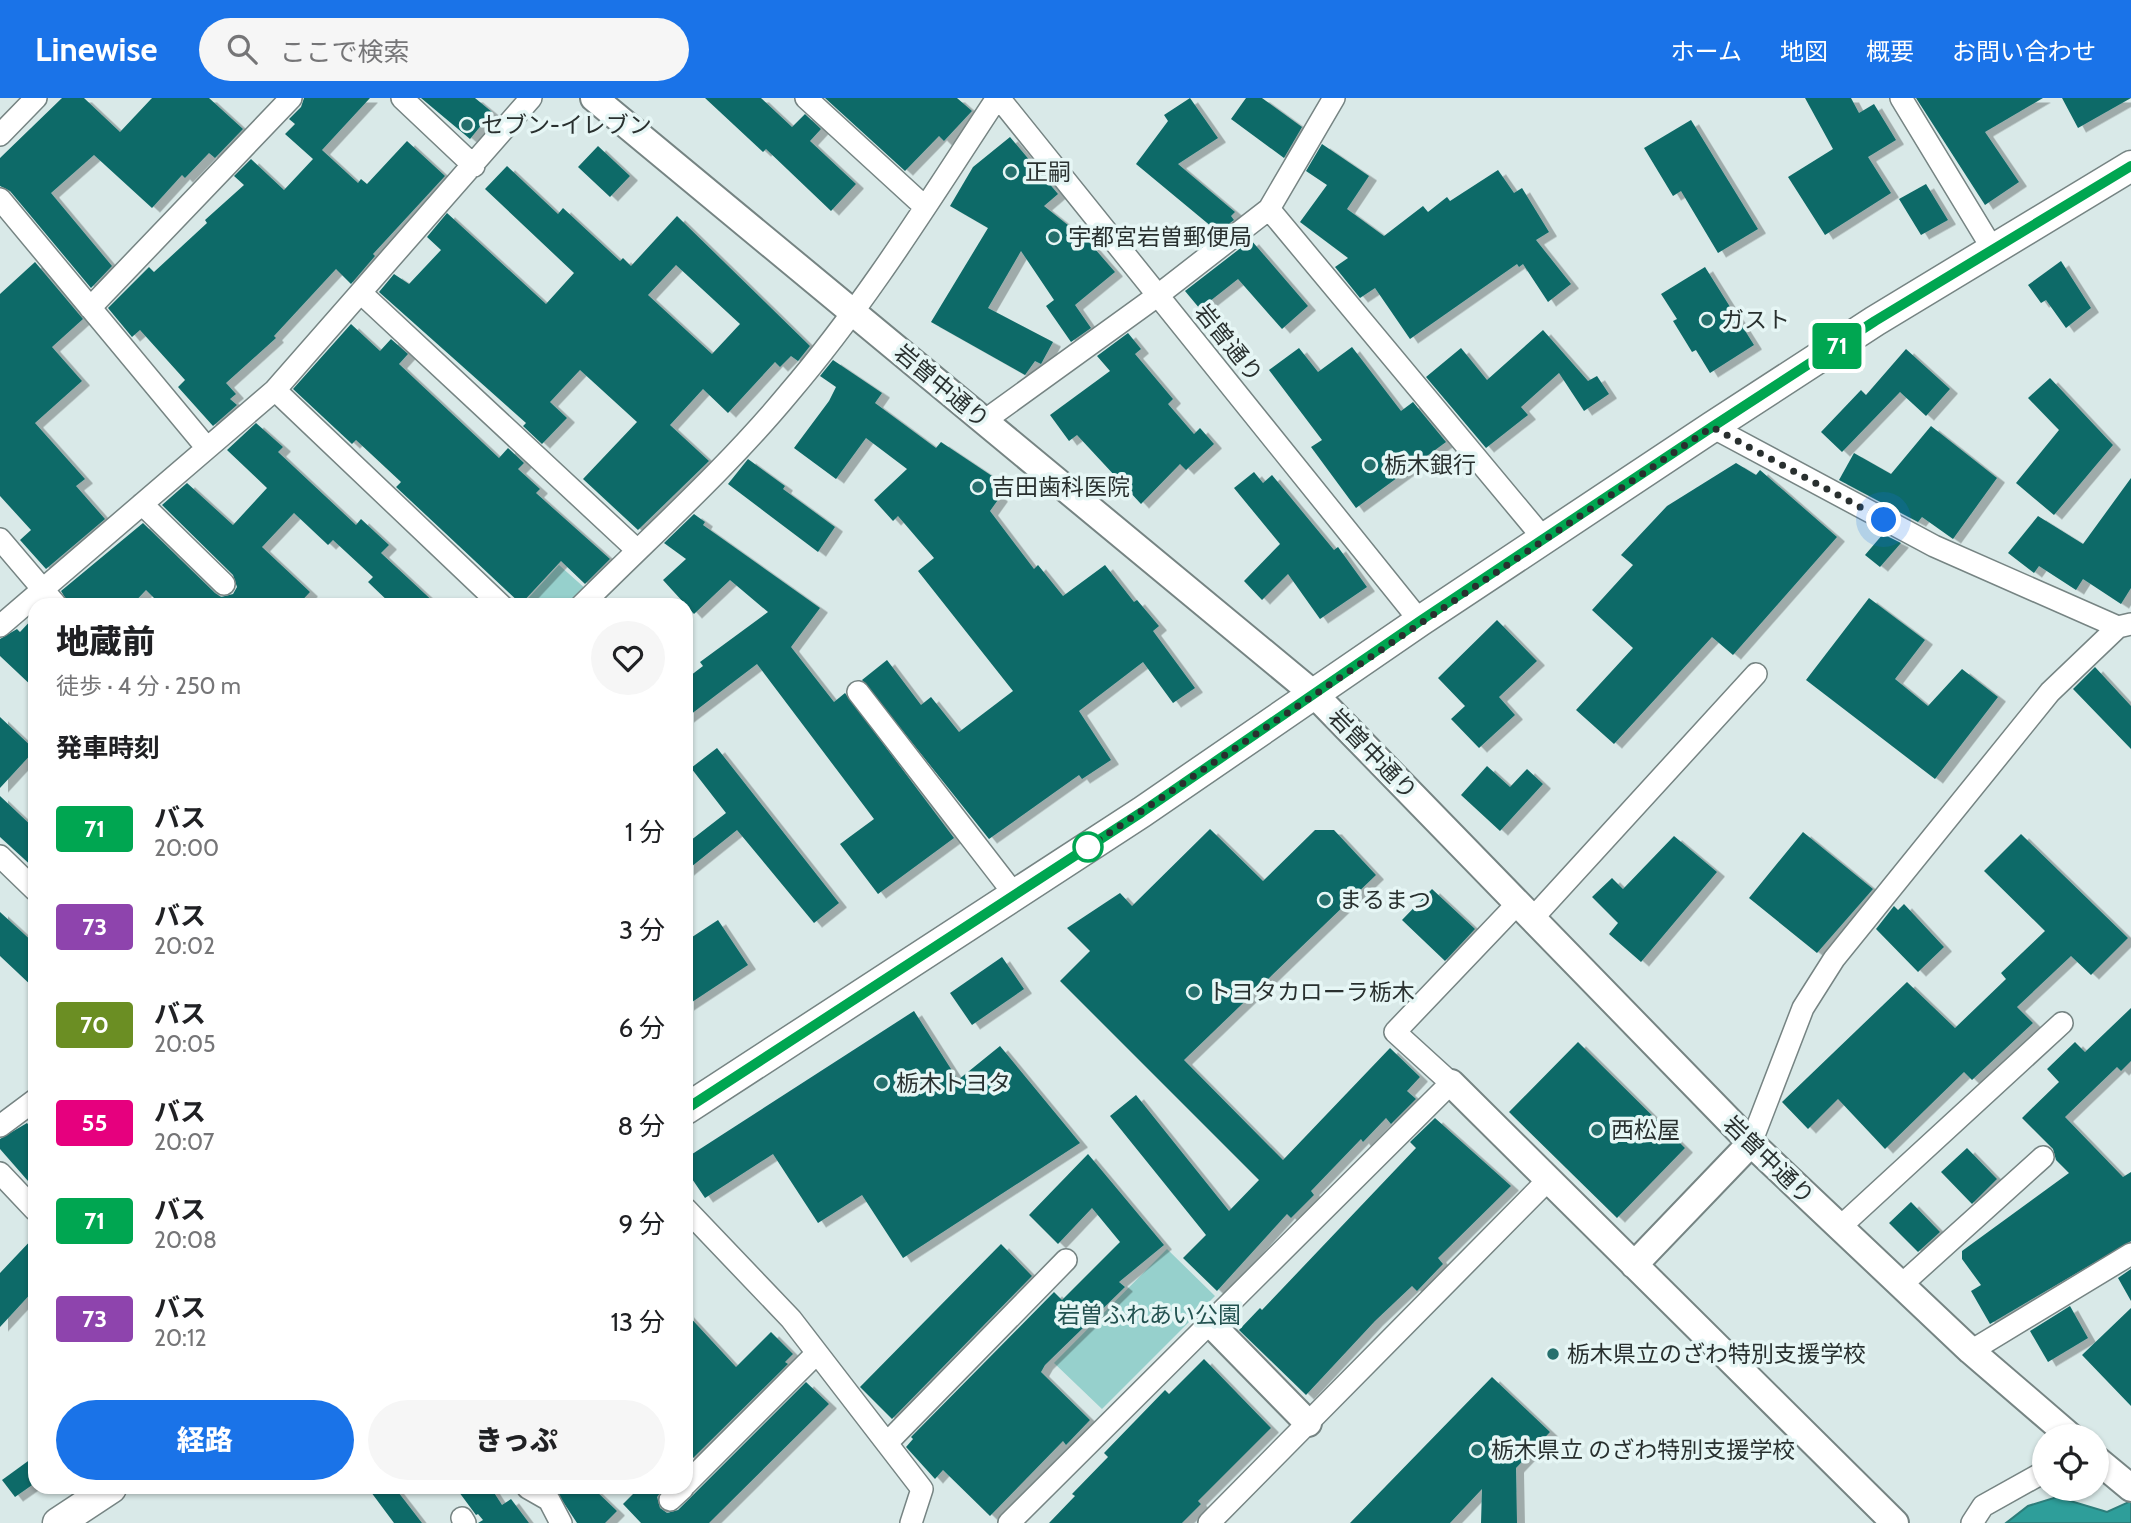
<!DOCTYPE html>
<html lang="ja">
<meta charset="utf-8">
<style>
:root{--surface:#fff;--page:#f6f6f6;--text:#202124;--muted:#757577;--accent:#1a73e8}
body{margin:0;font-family:Cabin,"Noto Sans JP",sans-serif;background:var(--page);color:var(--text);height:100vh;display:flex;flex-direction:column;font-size:26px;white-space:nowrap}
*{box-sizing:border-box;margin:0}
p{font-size:23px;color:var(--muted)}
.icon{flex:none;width:38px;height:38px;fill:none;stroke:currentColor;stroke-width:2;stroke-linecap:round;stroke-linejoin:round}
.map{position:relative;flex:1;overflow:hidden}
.details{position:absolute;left:28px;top:500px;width:665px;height:896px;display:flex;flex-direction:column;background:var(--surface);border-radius:21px;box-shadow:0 2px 5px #0004}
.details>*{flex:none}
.badge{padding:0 14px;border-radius:5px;font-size:24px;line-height:46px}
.tools{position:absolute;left:2032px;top:1326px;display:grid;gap:14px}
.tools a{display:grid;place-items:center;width:77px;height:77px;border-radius:50%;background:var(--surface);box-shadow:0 2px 5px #0004;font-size:35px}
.you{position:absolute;width:35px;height:35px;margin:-18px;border:5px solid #fff;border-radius:50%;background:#1a73e8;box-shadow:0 0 0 10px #1a73e833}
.map>.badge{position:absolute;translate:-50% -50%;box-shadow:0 0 0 4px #fff}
h2{padding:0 28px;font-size:26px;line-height:63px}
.round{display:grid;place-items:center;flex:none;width:74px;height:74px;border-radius:37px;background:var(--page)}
.headline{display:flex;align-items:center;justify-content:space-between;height:119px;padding:0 28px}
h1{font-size:33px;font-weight:800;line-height:52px}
.primary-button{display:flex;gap:14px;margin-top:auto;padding:14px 28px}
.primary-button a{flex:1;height:80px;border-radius:42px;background:var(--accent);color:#fff;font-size:28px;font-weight:800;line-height:80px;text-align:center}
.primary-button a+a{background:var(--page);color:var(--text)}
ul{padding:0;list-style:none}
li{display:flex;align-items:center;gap:21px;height:98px;padding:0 28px}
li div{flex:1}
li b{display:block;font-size:26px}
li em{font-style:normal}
li .badge{min-width:77px;font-weight:700;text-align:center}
header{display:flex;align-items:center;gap:42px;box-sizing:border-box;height:98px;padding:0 35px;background:var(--accent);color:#fff}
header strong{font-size:33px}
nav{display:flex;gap:38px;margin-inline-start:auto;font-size:24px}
.search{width:490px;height:63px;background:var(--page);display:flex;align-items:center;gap:18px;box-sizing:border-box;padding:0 24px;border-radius:38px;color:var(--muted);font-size:26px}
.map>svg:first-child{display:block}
.green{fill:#96d0cc}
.water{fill:#2e9e9a;stroke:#2c7d7a;stroke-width:2}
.building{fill:#106a67;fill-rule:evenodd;filter:url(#shadow)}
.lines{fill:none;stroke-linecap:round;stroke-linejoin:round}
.minor-casing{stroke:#768483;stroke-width:24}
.tertiary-casing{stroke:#768483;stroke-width:30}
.secondary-casing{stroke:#768483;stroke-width:33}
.minor{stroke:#fff;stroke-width:21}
.tertiary{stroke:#fff;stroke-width:26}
.secondary{stroke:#fff;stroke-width:30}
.line-casing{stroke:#fff;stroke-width:16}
.line{stroke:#00a651;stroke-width:10}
.walk{stroke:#29302f;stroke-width:7;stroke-dasharray:0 12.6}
.poi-dot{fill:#26706d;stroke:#e6f6f5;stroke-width:2.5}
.stop-dot{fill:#fff;stroke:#00a651;stroke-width:3.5}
.labels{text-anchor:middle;stroke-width:7;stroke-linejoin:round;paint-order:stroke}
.poi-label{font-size:23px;fill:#29302f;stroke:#e6f6f5;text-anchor:start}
.street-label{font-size:23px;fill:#29302f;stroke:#e6f6f5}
.park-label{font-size:23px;fill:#235250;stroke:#e6f6f5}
</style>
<header>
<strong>Linewise</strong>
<div class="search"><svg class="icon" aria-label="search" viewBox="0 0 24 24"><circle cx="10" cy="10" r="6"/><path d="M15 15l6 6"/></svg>ここで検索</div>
<nav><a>ホーム</a><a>地図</a><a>概要</a><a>お問い合わせ</a></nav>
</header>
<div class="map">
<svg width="2131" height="1425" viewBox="0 0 2131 1425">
<defs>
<filter id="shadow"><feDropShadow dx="8" dy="4.5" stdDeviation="0" flood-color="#0004"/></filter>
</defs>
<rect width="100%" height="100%" fill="#d9e9e8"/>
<path class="green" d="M559 467 587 492 572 507 521 508Z
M1167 1151 1215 1198 1102 1311 1054 1265Z"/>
<path class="water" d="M2057 1399 2107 1414 2131 1403V1425H2006L2028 1408Z"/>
<path class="building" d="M62 0H84L120 34 152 0H209L243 31 215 60 209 55 185 80 182 77 152 110 94 57 51 95 112 168 91 190 10 93 0 88V60Z
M304 0H370L322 52 358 85 361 81 367 86 407 43 445 78 373 156 375 158 351 186 336 171 274 238 276 240 226 285 236 296 230 301 237 307 213 328 178 289 185 282 140 232 132 239 108 210 149 169 154 174 207 125 205 122 244 87 234 78 251 61 284 92 313 61 285 36 295 26 289 21 301 9Z
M421 0H475L492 14 470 41Z
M705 0H761L792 29 805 16 821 31 810 43 856 86 831 113 766 51 763 54Z
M825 0H957L972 13 944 43 939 38 905 73Z
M1190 0 1218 40 1178 66 1235 114 1231 118 1234 122 1218 134 1136 66 1168 23 1164 17Z
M1246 0H1262L1302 29 1284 60 1231 21Z
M1805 0H1851L1859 15 1874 6 1896 42 1868 59 1891 95 1825 137 1788 79 1833 51Z
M1916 0H2043L1985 34 2019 84 1985 107Z
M2062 0H2131L2078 30Z
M1691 22 1758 131 1718 155 1681 93 1673 98 1644 50Z
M1010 39 1058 96 1044 108 1088 143 1115 174 1075 207 1091 230 1071 244 1046 208 1054 202 1021 153 988 210 1053 244 1041 266 1035 263 1025 277 931 224 988 130 950 108 973 69Z
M1322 46 1369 78 1347 111 1384 138 1423 108 1428 114 1447 99 1450 103 1498 72 1514 95 1522 90 1549 134 1536 142 1571 186 1548 204 1523 166 1519 169 1517 166 1410 241 1375 190 1360 200 1335 169 1348 160 1300 124 1327 87 1306 73Z
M598 48 630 78 610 99 578 69Z
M507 68 558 116 563 110 620 163 623 160 631 168 677 118 810 248 798 263 791 258 780 269 775 264 728 315 703 291 670 327 709 363 638 432 583 381 637 324 580 272 550 304 567 320 542 346 523 328 526 325 379 194 394 176 409 186 441 152 427 139 447 115 546 206 574 175 485 91ZM676 167 740 226 712 256 648 197Z
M1926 86 1948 122 1921 137 1899 101Z
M1251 142 1308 208 1282 231 1238 181 1200 211 1185 193Z
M2061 163 2091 210 2066 230 2046 202 2041 205 2028 187Z
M35 164 83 221 52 249 82 283 35 325 85 381 76 388 105 421 46 471 20 442 31 432 0 398V196Z
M1705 169 1754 247 1710 275 1696 252 1692 254 1673 223 1677 221 1661 196Z
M351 226 380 253 391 241 408 256 399 266 499 360 508 350 524 365 518 371 540 391 536 395 610 461 585 486 561 463 521 506 396 389 401 384 356 342 352 346 293 291Z
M1543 232 1588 283 1597 278 1609 296 1584 313 1559 275 1521 309 1528 317 1486 350 1426 279 1461 250 1487 282Z
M1128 235 1141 251 1135 256 1173 301 1168 306 1194 336 1200 330 1214 346 1186 372 1180 366 1141 406 1077 337 1069 343 1050 317 1110 273 1097 258Z
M1352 249 1401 313 1413 304 1446 344 1356 410 1311 349 1322 342 1269 272 1299 250 1318 274Z
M1906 251 1950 291 1926 318 1900 294 1842 354 1821 334 1861 292 1866 297Z
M833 262 882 295 875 305 936 350 941 344 1001 384 993 394 1000 399 990 413 1034 471 1038 467 1063 498 1105 467 1134 504 1137 502 1159 528 1153 533 1195 590 1173 605 1143 564 1079 613 1111 662 1082 681 1079 677 989 741 862 582 887 562 921 607 931 599 959 634 1013 593 918 473 934 460 898 418 893 423 874 402 907 371 866 340 836 381 794 350 829 303 836 289 820 278Z
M2050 280 2113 347 2054 417 2016 385 2059 332 2028 300Z
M256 325 283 349 278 354 356 427 361 421 389 447 381 455 438 508H393L368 484 373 479 333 442 328 447 294 415 262 449 310 494 297 508H162L146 492 131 508H70L61 493 143 425 215 495 221 499 233 496 237 489 233 477 162 407 187 385 233 427 267 390 227 352Z
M1931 328 1997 380 1953 441 1922 419 1918 424 1839 382 1854 355 1891 376Z
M748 361 785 388 783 391 835 429 818 454 728 386Z
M1736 365 1756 377 1760 372 1837 439 1733 557 1712 539 1614 646 1576 612 1633 550 1592 512 1633 467 1621 457 1667 408Z
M1254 374 1263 385 1272 377 1334 452 1338 449 1367 489 1320 521 1288 476 1262 502 1244 483 1280 446 1234 390Z
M2131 380V490L2121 506 2083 481 2076 492 2039 468 2034 475 2008 455 2038 418 2083 446Z
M694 416 705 424 703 427 820 510 791 549 834 604 845 595 954 740 878 796 840 746 874 721 757 566 686 620V581L703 568 700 564 768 514 730 482 694 516 663 482 686 461 664 445Z
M1883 436 1901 445 1880 469 1865 457Z
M1869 500 1925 542 1895 581 1928 608 1962 571 1998 599 1935 681 1806 582Z
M35 518V591L0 558V541L17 531 20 534Z
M1497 522 1537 563 1499 599 1515 617 1479 650 1451 621 1465 608 1438 580Z
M2095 569 2131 608V651L2073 591Z
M0 619 35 652 0 690Z
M717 650 839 805 814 825 737 732 686 773V746L726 715 691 670Z
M1487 668 1510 689 1527 671 1543 686 1500 733 1461 697Z
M0 698 35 731V771L0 739Z
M1210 731 1263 783 1315 732H1334L1376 777 1184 962 1283 1062 1390 950 1420 979 1407 993 1416 1001 1391 1026 1386 1020 1363 1044 1361 1041 1311 1093 1314 1097 1291 1120 1287 1116 1217 1193 1183 1160 1206 1137 1110 1018 1136 997 1229 1113 1259 1082 1060 883 1090 853 1067 830 1120 795 1132 808Z
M1803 734 1873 791 1817 855 1749 800Z
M2021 736 2128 840 2091 877 2071 858 2017 909 2033 925 1972 982 1964 974 1885 1051 1838 1001 1808 1031 1782 1004 1907 884 1955 930 2006 881 2001 875 2045 833 1984 773Z
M1674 738 1717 774 1641 864 1609 836 1618 825 1592 799 1612 780 1623 791Z
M1432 791 1475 831 1445 863 1402 822Z
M1904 806 1944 849 1918 874 1876 831 1894 808 1898 812Z
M0 814 35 846V891L0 858Z
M718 822 748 867 686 908V843Z
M1002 859 1024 891 972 927 950 895Z
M2131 910V963L2121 973 2117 969 2065 1019 2123 1079 2131 1074V1143L1990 1226 1971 1193 1981 1187 1962 1161V1153L2069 1075 2056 1062 2053 1051 2022 1020 2059 984 2047 971 2075 944 2085 954Z
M914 913 958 982 1000 948 1080 1045 903 1160 862 1097 818 1125 773 1056 705 1100 686 1072V1060Z
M1578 944 1685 1050 1617 1120 1509 1014Z
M1435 1020 1511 1088 1438 1160 1443 1166 1417 1193 1412 1188 1375 1223 1306 1297 1239 1232 1260 1210 1262 1212 1416 1050 1410 1044Z
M27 1025 35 1035V1091L0 1051V1041Z
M1967 1050 1997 1081 1972 1106 1941 1074Z
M1088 1056 1164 1147 1119 1184 1125 1189 1045 1267 1041 1274 1090 1322 1066 1347 1063 1343 990 1418 943 1372 935 1381 906 1349 913 1341 911 1339 1054 1194 1062 1202 1120 1144 1092 1110 1058 1146 1029 1117Z
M1911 1104 1940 1134 1918 1154 1889 1125Z
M35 1138V1191L0 1229V1175Z
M1001 1146 1032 1178 892 1321 860 1289Z
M2131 1171V1203L2118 1180Z
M2070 1208 2088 1240 2048 1264 2030 1233Z
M2131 1210V1308L2082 1257Z
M686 1215 736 1269 771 1234 793 1256 785 1264 788 1266 686 1367Z
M1204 1261 1271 1330 1198 1403 1201 1406 1182 1425H1049L1075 1398 1072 1396 1108 1359 1104 1355 1165 1292 1169 1296Z
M1492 1279 1550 1334 1516 1370 1517 1425H1481L1482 1391 1450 1425H1350Z
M806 1284 829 1306 709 1425H641L623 1406 639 1390H664L657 1399 660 1410 667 1415 678 1412Z
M35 1358V1385L15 1399 2 1382Z
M368 1390H395L422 1425H394Z
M456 1390H491L502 1407 511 1401 529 1425H478L483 1422 478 1416 476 1417Z
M554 1390H593L617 1413 605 1425H577Z"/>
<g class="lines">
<g class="minor-casing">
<path id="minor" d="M402 0 474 68
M806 0 925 109
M999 0 1420 523
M1901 0 1992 150
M0 37 36 0
M0 101 207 350
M1269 111 1544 441
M361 195 637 452
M90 210 291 0
M275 292 502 508
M984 323 1157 198 1269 111 1334 0
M1712 329 1934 448 2118 529
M142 406 224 486
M0 441 57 508
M581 508C651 438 726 371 789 295 867 204 931 100 997 0
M0 528 275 292 531 0
M858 594 1015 797
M0 758 35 792
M1532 821 1756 576
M0 1028 35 1002
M1751 1045 1803 910 1834 861 2050 594 2118 529 2131 526
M0 1075 35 1112
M686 1111 791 1221 922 1391 911 1425
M1839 1130 2062 925
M1900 1188 2043 1059
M1971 1253 2131 1156
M887 1345 1066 1162
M686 1386 817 1255
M528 1390 549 1402 561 1425
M670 1402 683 1390
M462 1420 465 1425
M1009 1425 1451 985 1395 934 1518 805
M1209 1425 1548 1082
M1972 1425 1983 1408 2044 1374"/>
</g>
<g class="tertiary-casing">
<path id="tertiary" d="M594 0 1315 597 1751 1045 1971 1253 2071 1339
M1451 985 1895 1425
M1634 1167 1751 1045
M1210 1225 1308 1325
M2096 1361 2131 1390"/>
</g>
<g class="secondary-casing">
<path id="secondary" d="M686 1011 1142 714 1420 523 1712 329 1875 223 2131 68
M58 1425 111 1390"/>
</g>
<use href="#minor" class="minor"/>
<use href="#tertiary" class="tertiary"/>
<use href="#secondary" class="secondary"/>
</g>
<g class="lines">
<g class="line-casing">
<path id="line" d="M686 1011 1142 714 1420 523 1712 329 1875 223 2131 68"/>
</g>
<use href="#line" class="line"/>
<path class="walk" d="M1088 749 1078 756 1712 329 1884 422"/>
</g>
<g class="poi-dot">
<circle cx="467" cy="27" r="7"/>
<circle cx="1011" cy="74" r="7"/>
<circle cx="1054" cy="139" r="7"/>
<circle cx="1707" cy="222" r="7"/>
<circle cx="1370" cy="367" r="7"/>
<circle cx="978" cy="389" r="7"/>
<circle cx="1325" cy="802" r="7"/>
<circle cx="1194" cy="894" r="7"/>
<circle cx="882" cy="985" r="7"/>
<circle cx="1597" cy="1032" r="7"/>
<circle cx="1553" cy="1256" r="7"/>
<circle cx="1477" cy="1352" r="7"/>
</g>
<circle class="stop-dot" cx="1088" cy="749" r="14"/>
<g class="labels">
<g class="poi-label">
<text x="481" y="35">セブン-イレブン</text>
<text x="1025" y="82">正嗣</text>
<text x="1068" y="147">宇都宮岩曽郵便局</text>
<text x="1721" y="230">ガスト</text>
<text x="1384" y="375">栃木銀行</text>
<text x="992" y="397">吉田歯科医院</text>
<text x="1339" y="810">まるまつ</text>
<text x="1208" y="902">トヨタカローラ栃木</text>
<text x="896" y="993">栃木トヨタ</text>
<text x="1611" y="1040">西松屋</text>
<text x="1567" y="1264">栃木県立のざわ特別支援学校</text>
<text x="1491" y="1360">栃木県立 のざわ特別支援学校</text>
</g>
<g class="street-label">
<text transform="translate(1229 245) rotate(51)" y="8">岩曽通り</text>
<text transform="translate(942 288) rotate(40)" y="8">岩曽中通り</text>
<text transform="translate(1373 656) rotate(46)" y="8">岩曽中通り</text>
<text transform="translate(1769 1062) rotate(44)" y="8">岩曽中通り</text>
</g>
<g class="park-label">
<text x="1149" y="1225">岩曽ふれあい公園</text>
</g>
</g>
</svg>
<div class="tools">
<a><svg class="icon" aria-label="locate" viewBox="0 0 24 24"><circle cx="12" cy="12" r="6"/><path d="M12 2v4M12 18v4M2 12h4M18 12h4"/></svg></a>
</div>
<div class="you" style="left:1884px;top:422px"></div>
<b class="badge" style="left:1837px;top:248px;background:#00a651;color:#fff">71</b>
<section class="details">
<div class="headline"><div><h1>地蔵前</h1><p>徒歩 · 4 分 · 250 m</p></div><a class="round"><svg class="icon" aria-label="heart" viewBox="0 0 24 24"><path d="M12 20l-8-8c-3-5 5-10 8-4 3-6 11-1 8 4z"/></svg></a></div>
<h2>発車時刻</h2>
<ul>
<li><span class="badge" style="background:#00a651;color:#fff">71</span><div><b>バス</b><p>20:00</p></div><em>1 分</em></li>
<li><span class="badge" style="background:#8e44ad;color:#fff">73</span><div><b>バス</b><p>20:02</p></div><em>3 分</em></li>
<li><span class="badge" style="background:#6b8e23;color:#fff">70</span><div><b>バス</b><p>20:05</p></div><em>6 分</em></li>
<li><span class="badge" style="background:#e6007e;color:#fff">55</span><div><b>バス</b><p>20:07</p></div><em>8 分</em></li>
<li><span class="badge" style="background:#00a651;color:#fff">71</span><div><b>バス</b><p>20:08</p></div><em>9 分</em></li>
<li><span class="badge" style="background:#8e44ad;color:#fff">73</span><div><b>バス</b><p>20:12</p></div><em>13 分</em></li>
</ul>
<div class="primary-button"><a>経路</a><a>きっぷ</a></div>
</section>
</div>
